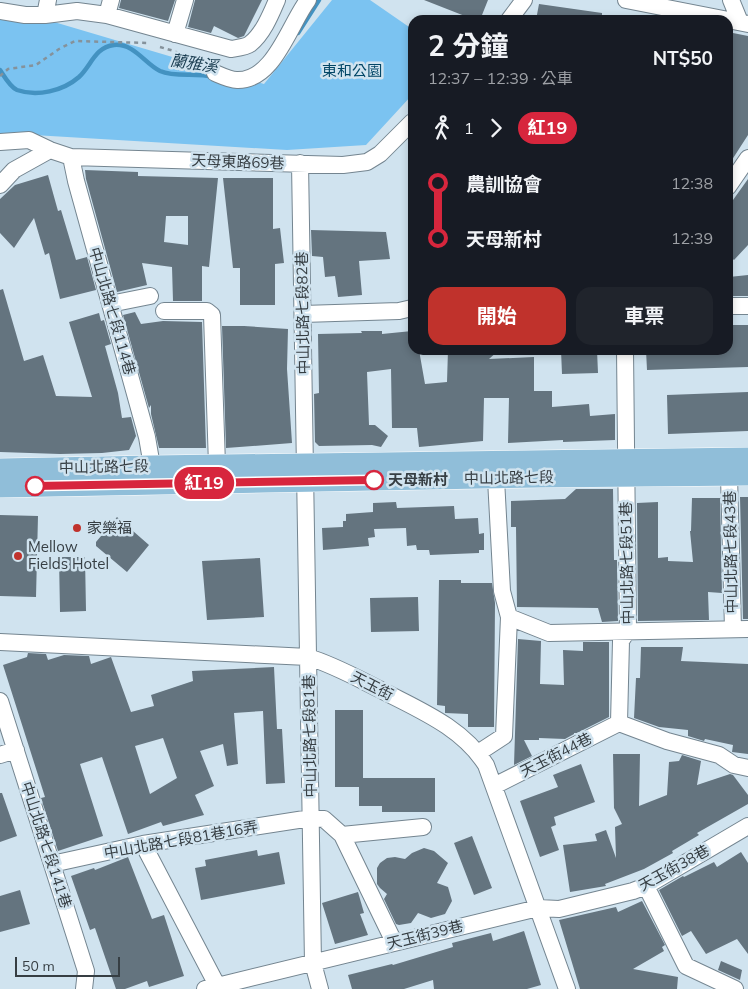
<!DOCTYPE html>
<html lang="zh-TW">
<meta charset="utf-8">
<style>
:root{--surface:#171b24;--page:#20242c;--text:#f1f3f6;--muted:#9ea1a6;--accent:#c0322c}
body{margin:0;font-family:Mulish,"Noto Sans TC",sans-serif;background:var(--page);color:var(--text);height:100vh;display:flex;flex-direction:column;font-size:19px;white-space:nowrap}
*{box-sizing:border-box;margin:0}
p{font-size:16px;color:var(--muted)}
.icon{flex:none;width:28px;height:28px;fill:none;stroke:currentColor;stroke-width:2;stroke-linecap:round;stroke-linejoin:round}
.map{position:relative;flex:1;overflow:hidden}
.side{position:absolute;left:408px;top:15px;width:325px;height:340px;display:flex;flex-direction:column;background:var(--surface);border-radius:15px;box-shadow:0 2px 8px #0003}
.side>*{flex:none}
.badge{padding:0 10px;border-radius:16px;font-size:18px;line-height:32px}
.scale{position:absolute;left:15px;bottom:12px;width:105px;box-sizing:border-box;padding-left:5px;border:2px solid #363e43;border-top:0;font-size:14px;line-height:18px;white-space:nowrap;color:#363e43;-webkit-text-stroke:4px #d0e3ef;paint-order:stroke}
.map>.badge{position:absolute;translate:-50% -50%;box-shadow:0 0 0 2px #fff}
.legs{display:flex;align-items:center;gap:8px;height:55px;padding:0 20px;font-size:16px}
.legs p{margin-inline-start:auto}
.headline{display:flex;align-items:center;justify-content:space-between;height:85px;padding:0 20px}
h1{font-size:28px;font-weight:700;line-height:38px}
.button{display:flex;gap:10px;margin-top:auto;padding:10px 20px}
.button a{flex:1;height:58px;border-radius:15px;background:var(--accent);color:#fff;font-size:20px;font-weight:700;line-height:58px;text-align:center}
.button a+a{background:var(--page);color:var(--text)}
ul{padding:0 20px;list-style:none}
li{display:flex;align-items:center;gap:18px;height:55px;font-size:19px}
li i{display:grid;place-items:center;width:8px;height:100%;margin:0 6px;background:currentColor}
li i::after{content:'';width:12px;height:12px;margin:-6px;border:4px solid;border-radius:50%;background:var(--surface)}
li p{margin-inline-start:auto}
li:first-child i{background:linear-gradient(#0000 50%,currentColor 0)}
li:last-child i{background:linear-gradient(currentColor 50%,#0000 0)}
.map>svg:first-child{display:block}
.green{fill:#7bc3f1}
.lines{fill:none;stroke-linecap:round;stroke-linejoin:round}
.stream{stroke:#4392c1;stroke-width:4.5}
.building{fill:#64747f;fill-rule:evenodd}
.minor-casing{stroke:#748590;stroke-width:18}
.major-casing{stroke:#fff;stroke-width:22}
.path{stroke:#85929b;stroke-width:2.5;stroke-dasharray:4 4;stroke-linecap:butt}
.minor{stroke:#fff;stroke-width:16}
.major{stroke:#90bed9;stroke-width:21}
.line-1-casing{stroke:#fff;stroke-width:11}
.line-1{stroke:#d7263d;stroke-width:8}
.stop-1-dot{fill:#fff;stroke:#d7263d;stroke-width:2.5}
.poi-dot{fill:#c0322c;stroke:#d0e3ef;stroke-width:2}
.labels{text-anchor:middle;stroke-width:5;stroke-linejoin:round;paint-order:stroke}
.park-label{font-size:15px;fill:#024666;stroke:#d0e3ef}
.street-label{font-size:15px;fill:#363e43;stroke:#d0e3ef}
.stop-label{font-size:15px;font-weight:bold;fill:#363e43;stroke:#d0e3ef;text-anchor:start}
.poi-label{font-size:15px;fill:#363e43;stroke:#d0e3ef;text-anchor:start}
.water-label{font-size:16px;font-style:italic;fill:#16394d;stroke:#d0e3ef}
</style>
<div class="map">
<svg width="748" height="989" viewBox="0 0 748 989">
<rect width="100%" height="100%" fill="#d0e3ef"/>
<path class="green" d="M332 0H370L412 29V95L366 145 287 150 0 133V6L264 84Z"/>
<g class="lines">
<path class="stream" d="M298 33 319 0
M0 70C4 76 10 87 17 90 37 97 63 91 79 77 91 66 95 47 114 45 134 43 145 64 160 71 176 78 196 72 213 77"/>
</g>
<path class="building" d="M121 0H175L168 21 119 8Z
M195 0H262L244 36 238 38 214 26 211 33 188 27Z
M424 0H488L480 20H475Z
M539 4 602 13V20H536Z
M728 32 748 36V135L728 166Z
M85 170 138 172V176L218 178 209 267 202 266V301H173L172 267 142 263 147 285 117 292 86 179ZM166 216H188V245L164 242Z
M48 175 58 211 61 210 76 260 87 257 96 290 60 299 49 253 45 255 34 218 14 248 0 233V199L15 185Z
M223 178H273V229L280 228 284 263 275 264V305H240V268H233Z
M748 179V245L734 260 728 255V207Z
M311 230 386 232 390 259 359 261 362 295 338 297 335 276 325 277 323 257 312 256Z
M748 275V296H730L729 277Z
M3 289 24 361 43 355 56 396 92 397 69 322 99 313 101 321 104 320 111 344 105 346 118 393 122 418 131 417 136 436 129 450 102 453 60 454 0 452V290Z
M135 312 141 324 163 321 202 322 206 448H159L151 414V405L149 408 123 315Z
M728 325H748V367L647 370 646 350H728Z
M222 326H244L288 329 287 369 292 443 226 448Z
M361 331H382V334L412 331V350H419L425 384 447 382 448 350H499L489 359 534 357V391H552V407L589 404 590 416 615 414V440L563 442V440L508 443 509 398H484L483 441 419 447 417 428H392L391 369 367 372 369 425H375L388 436 381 447 372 445 319 446 315 442 314 394 319 393 318 334 362 333Z
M561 350H597L598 373 562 374Z
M748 392V431L668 434 667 395Z
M576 489H613L614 560H617L618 621 602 622 598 608 517 607 516 527H511V501L565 499Z
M740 497H748V619H743Z
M692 498H720L722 593 708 592 709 620 638 621 637 503 658 502V558L668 557V561L693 562 690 531H691Z
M396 502 397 508 454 506 455 519 478 518 479 534 484 533V550H479V553L430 555 429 550H417L416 545 407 546 406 528 374 529 375 537 368 538 369 546 323 550 322 528 343 527V521H346V514L373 512V503Z
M0 515 38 516 36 597 0 596Z
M117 517 149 545 127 572 96 546V542Z
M59 557H85L86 611 60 612Z
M260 558 264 617 207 620 202 561Z
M439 580H461V583H492L495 603 494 727H468V714L445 713V706L437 705Z
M418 597 419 631 371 632 370 598Z
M518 639 541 641 540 684 564 685 563 650 583 651V642H609V717L577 733H574V734L565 739 539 738V740H524L532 756 514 765Z
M641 647H683L681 661 748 664V754L732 752 733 745 705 739 704 741 688 736V730L659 727 634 718 636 678H640Z
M28 653 46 654 48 660 64 655 89 656 91 664 111 657 131 712 154 706 151 695 193 681 192 671 274 667 277 729H282L285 783 266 784 263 711 234 713 238 764 227 766 223 744 200 751 214 786 195 795 204 815 163 826 161 822 128 834 102 757 80 764 103 836 58 851 41 798 45 797 3 665 27 657ZM163 738 177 778 150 794 135 746Z
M335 710H363V778H435V812H382V806H359V787H335Z
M613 754H640L639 806 667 795 669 762 679 761 682 755 701 761 697 785 730 774 733 775 748 795V804L697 833 699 835 672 851 673 853 644 869 605 884 606 886 570 892 563 845 597 841 595 834 606 830 616 858 615 827 622 824 614 808Z
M581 764 595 802 554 817 556 825 551 827 559 850 540 857 520 801 558 787 553 775Z
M0 793H2L17 836 0 842Z
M472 836 492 888 474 895 454 843Z
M424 848 434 851 448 863 437 883 448 887 452 901 445 914 431 918 418 913 411 923 399 925 396 924 384 899 387 894 380 888 377 884V868L380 863 387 858 395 857 405 859 412 853Z
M257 850 258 856 279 852 285 884 201 900 195 868 206 866 205 860Z
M741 852 748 863V954L737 939 706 954 691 931 682 936 659 890 683 876 684 877 714 862 717 867Z
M128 857 152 919 164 915 184 976 149 987 147 981 125 989H116L95 928 90 930 71 876 94 868 95 870Z
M20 890 30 924 0 932V896Z
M358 892 364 913 360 914 368 935 335 944 322 903Z
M642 901 665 945 662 947 664 951 633 969 678 977 677 989H580L559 920 616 907 618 912Z
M524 931 541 985 527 989H434L433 980 404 989H352L348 975 392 964 393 965 453 947 452 943 491 933 493 941Z
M721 961 742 970 740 980 718 970Z"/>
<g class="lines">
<g class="minor-casing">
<path id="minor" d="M626 0 748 24
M731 0 740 22
M0 11 25 15H45L77 11 107 15 231 49C237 48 246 47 250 44 263 34 271 14 277 0
M45 15 48 0
M107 15 111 0
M509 20 524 0
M175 34 185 0
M215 73C222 76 230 80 237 80 274 81 289 25 308 0
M0 142 29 140 50 150 71 157 343 165 367 162 380 154 412 122
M71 157 76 181 147 437 152 466
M300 163 313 963 320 989
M0 185 14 170 50 150
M728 187 748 158
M110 304 150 296
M728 306H748
M164 311H207L212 315 217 465
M303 314 399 311 412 308
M729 476 733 629
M509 617 549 633 748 629
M0 642 308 657C334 665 357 678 381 690 419 710 462 727 486 765L567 989
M0 701 86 971 84 989
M619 723 621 641 628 630 625 350
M619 723 667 741 719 755 734 765 748 768
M478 753 504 736 509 617 502 591 496 479
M0 755 16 750
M494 786 619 723
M342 835 423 827
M143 844 219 989
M52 864 143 844 311 818 324 819 342 835 394 942
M646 886 686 966 735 989
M205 989 538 908 559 909 633 891 646 886 748 826"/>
</g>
<g class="major-casing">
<path id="major" d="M0 469 152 466 748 458
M0 487 540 477 748 475"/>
</g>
<path class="path" d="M160 47 174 51 203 67
M0 76 8 69 36 65 59 49 75 41 148 43"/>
<use href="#minor" class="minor"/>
<use href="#major" class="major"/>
</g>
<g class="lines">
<g class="line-1-casing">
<path id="line-1" d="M35 486 374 480"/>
</g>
<use href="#line-1" class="line-1"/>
</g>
<g class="stop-1-dot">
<circle cx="374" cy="480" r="9"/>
<circle cx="35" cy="486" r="9"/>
</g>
<g class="poi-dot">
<circle cx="77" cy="528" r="5"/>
<circle cx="18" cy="556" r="5"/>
</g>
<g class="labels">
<g class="park-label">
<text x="352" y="76">東和公園</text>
</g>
<g class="street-label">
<text transform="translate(238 162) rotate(2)" y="5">天母東路69巷</text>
<text transform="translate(112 311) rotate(74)" y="5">中山北路七段114巷</text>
<text transform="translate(303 313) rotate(-91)" y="5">中山北路七段82巷</text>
<text transform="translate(104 467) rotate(-1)" y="5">中山北路七段</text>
<text transform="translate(509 478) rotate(-1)" y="5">中山北路七段</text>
<text transform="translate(731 552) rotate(-91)" y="5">中山北路七段43巷</text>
<text transform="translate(627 563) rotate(-91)" y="5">中山北路七段51巷</text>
<text transform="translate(372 686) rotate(27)" y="5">天玉街</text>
<text transform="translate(310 736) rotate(-91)" y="5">中山北路七段81巷</text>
<text transform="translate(556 755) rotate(-27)" y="5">天玉街44巷</text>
<text transform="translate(181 840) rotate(-10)" y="5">中山北路七段81巷16弄</text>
<text transform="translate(46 845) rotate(72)" y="5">中山北路七段141巷</text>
<text transform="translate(674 868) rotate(-29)" y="5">天玉街38巷</text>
<text transform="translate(425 935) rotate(-14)" y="5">天玉街39巷</text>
</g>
<g class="stop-label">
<text x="388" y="485">天母新村</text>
</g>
<g class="poi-label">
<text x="87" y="533">家樂福</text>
<text x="28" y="552">Mellow<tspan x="28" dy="17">Fields Hotel</tspan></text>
</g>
<g class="water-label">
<text transform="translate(194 63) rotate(8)" y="6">蘭雅溪</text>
</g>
</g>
</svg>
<div class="scale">50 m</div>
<b class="badge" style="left:204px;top:483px;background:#d7263d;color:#fff">紅19</b>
<section class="side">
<div class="headline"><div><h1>2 分鐘</h1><p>12:37 – 12:39 · 公車</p></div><b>NT$50</b></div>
<div class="legs"><svg class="icon" aria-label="walk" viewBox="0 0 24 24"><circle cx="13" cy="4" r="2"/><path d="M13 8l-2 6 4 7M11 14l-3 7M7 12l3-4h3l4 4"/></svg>1<svg class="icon" aria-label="forward" viewBox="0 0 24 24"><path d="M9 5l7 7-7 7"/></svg><b class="badge" style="background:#d7263d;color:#fff">紅19</b></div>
<ul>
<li><i style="color:#d7263d"></i><b>農訓協會</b><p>12:38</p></li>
<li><i style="color:#d7263d"></i><b>天母新村</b><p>12:39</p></li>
</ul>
<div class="button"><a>開始</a><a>車票</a></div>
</section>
</div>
